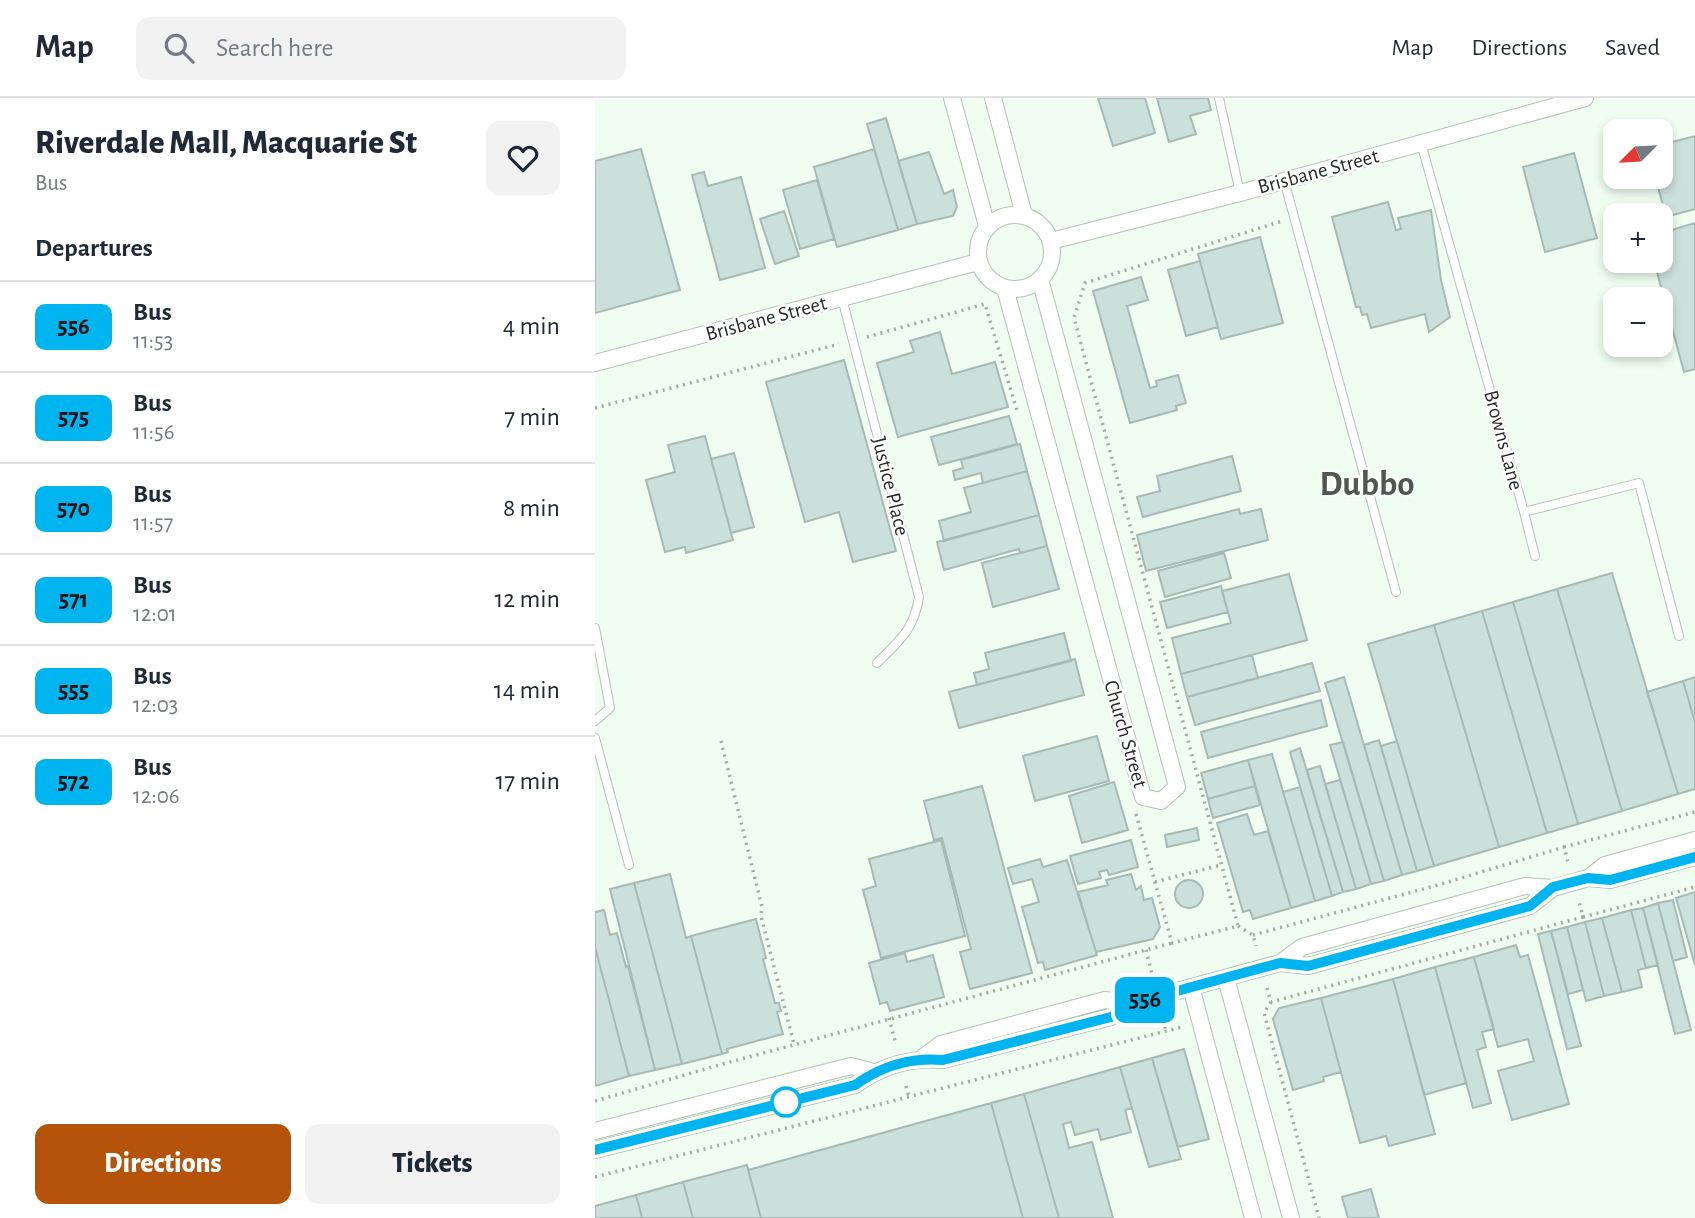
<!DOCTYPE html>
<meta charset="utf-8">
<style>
:root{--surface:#fff;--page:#f2f2f3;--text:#1f2937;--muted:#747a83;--line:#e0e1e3;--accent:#b45309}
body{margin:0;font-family:"Alegreya Sans",sans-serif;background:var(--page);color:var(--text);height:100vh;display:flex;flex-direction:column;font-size:26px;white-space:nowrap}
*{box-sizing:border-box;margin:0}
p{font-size:23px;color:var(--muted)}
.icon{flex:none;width:38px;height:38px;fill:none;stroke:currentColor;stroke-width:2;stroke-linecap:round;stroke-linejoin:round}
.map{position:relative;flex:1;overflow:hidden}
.panel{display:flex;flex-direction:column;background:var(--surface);width:595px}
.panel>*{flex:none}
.badge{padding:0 14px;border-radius:10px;font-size:24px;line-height:46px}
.needle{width:46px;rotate:246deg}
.buttons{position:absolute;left:1008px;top:21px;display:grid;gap:14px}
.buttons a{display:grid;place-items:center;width:70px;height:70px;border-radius:14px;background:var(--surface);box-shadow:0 4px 10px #0003;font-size:35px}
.map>.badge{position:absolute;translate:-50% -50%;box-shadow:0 0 0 4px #fff}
h2{padding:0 35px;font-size:26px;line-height:63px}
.round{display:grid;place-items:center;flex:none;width:74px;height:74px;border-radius:14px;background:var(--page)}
.headline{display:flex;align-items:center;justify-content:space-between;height:119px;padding:0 35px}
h1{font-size:33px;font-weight:800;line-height:52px}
.button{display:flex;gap:14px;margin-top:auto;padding:14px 35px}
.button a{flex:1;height:80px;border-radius:14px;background:var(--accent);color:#fff;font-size:28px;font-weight:800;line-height:80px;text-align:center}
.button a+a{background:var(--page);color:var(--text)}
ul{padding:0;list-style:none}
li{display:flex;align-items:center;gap:21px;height:91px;padding:0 35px;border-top:2px solid var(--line)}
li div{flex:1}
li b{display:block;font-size:26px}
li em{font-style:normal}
li .badge{min-width:77px;font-weight:700;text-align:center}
header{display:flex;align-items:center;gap:42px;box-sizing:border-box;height:98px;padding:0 35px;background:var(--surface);border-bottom:2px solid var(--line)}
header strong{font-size:33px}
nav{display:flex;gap:38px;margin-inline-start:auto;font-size:24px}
.search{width:490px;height:63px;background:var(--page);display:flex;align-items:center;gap:18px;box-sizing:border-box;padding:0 24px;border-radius:14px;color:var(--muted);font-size:26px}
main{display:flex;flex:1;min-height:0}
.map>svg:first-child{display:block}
.building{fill:#cce0db;stroke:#a7bab5;stroke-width:2}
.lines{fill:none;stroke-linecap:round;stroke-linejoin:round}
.lane-casing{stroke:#b4c1b5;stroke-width:10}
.street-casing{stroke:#b4c1b5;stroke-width:18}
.path{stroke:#a0aaa1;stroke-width:3.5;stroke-dasharray:2 5;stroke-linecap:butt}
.lane{stroke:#fff;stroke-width:8}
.street{stroke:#fff;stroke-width:16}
.line-casing{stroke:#fff;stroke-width:16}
.line{stroke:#00b5ef;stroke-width:10}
.stop-dot{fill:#fff;stroke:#00b5ef;stroke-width:3.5}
.labels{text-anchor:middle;stroke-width:5;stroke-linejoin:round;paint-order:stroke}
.street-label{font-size:21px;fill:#262b27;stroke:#fff}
.town-label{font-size:35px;font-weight:bold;fill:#4d594e;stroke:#fff}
</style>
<header>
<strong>Map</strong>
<div class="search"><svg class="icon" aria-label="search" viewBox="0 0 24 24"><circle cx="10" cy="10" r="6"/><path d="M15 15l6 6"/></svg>Search here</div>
<nav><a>Map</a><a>Directions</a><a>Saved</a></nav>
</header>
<main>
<section class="panel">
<div class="headline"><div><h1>Riverdale Mall, Macquarie St</h1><p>Bus</p></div><a class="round"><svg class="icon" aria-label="heart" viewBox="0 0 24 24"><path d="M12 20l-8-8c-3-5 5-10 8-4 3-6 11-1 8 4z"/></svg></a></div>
<h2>Departures</h2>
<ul>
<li><span class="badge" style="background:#00b5ef;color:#111">556</span><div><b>Bus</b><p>11:53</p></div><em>4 min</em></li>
<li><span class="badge" style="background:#00b5ef;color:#111">575</span><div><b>Bus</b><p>11:56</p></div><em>7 min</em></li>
<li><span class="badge" style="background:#00b5ef;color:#111">570</span><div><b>Bus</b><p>11:57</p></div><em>8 min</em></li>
<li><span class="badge" style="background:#00b5ef;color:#111">571</span><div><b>Bus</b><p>12:01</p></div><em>12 min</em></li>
<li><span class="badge" style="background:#00b5ef;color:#111">555</span><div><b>Bus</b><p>12:03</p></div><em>14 min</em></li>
<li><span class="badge" style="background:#00b5ef;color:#111">572</span><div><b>Bus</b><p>12:06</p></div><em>17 min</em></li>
</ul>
<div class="button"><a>Directions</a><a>Tickets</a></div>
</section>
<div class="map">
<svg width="1100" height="1120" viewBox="0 0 1100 1120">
<rect width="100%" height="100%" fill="#f0fef1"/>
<path class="building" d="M503 0H550L560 35 518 48Z
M562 0H613L616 12 595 18 601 36 574 44Z
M291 20 322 126 303 132 272 26Z
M1100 38V111L1071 119 1063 89 1060 90 1057 79H1066V47Z
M46 51 85 192 0 215V63Z
M279 51 303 132 242 149 219 69Z
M334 54 349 96 358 92 362 109 358 118 322 126 303 63Z
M979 55 1002 140 950 154 928 69Z
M109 74 113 88 146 79 170 170 125 182 97 77Z
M222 82 239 141 205 151 188 92Z
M793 104 801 132 806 131 803 120 836 112 846 182 855 219 834 234 830 216 776 230 772 216 767 217 765 209H761L737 119Z
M189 113 204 158 180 166 165 121Z
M1100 125V271L1089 274 1059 163H1066V135Z
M665 139 688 225 626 241 603 156Z
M605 163 623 229 591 238 573 172Z
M546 179 553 202 532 208 555 290 562 288 561 283 583 277 591 305 581 308 582 312 535 325 498 193Z
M345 234 357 276 400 264 413 309 303 339 282 265 319 254 315 243Z
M249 262 301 453 258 464 244 414 210 424 171 284Z
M414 318 422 346 344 367 336 339Z
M110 338 138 442 91 455 90 449 70 454 51 382 80 374 73 347Z
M425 346 432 373 388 385 386 375 360 382 358 373 368 370 366 362Z
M139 355 159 429 136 435 116 361Z
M637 358 646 393 548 419 542 399 565 393 562 378Z
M432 373 444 417 349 443 344 423 376 414 369 390Z
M644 411 645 416 666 411 673 442 551 473 542 437Z
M444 417 452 448 425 455 424 451 349 472 342 444Z
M452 448 464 491 398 509 387 465Z
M629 455 636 480 570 499 563 473Z
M1017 475 1083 696 1027 713 962 491Z
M694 476 712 542 586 576 577 540 636 525 627 493Z
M626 488 633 514 572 530 565 504Z
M962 491 1027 713 983 726 918 504Z
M918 504 983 726 952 735 887 513Z
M887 513 952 735 904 749 839 527Z
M839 527 904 749 839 768 773 546Z
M469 535 476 563 382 587 379 575 394 571 390 555Z
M657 557 663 580 592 599 586 576Z
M480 561 489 597 364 630 354 594Z
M717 565 725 593 600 627 592 599Z
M749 579 807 777 789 783 730 585Z
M1100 579V624L1088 583Z
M1088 583 1100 624V691L1083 696 1052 594Z
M726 602 732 628 613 660 606 634Z
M502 638 514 683 440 703 428 658Z
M784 642 822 773 807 777 769 647Z
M802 643 839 768 822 773 786 648Z
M748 644 789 783 776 786 735 647Z
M705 650 748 794 737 798 695 654Z
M677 656 720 803 696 810 653 662Z
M653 662 660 688 613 701 606 675Z
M725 668 761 791 748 794 712 672Z
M745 682 776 786 761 791 730 686Z
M519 684 533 732 487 745 474 698Z
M387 688 437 875 375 891 365 854 376 851 347 740 339 742 329 703Z
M660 688 665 707 618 720 613 701Z
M705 689 737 798 720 803 688 694Z
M652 716 659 737 673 733 696 810 658 821 655 812 648 814 622 725Z
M602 730 604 742 572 749 570 737Z
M346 742 370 838 286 860 268 792 281 788 274 761Z
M536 742 543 769 514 777 512 772 504 774 506 780 483 786 475 758Z
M445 761 448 769 472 762 502 857 450 872 448 864 443 865 427 809 444 804 437 781 418 786 413 770Z
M75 776 91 840 96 838 127 956 87 966 39 785Z
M536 776 541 792 546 788 549 802 557 800 565 829 558 841 501 854 483 794 513 787 511 782Z
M580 796a14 14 0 1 1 28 0a14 14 0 1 1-28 0Z
M39 785 87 966 60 972 15 791Z
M1100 794V867L1081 800Z
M1078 802 1092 859 1078 863 1063 805Z
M1063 805 1096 932 1080 936 1048 810Z
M1048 810 1063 867 1051 870 1036 812Z
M9 812 15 837 22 835 31 869 33 868 60 972 34 978 0 849V814Z
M1036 812 1051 870 1043 872 1047 889 1027 894 1007 820Z
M1007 820 1027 894 1009 898 990 824Z
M161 821 171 860 168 861 180 905H184L186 913 182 914 188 936 132 951 133 954 127 956 96 838Z
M990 824 1009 898 991 903 972 829Z
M972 829 988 892 973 896 956 833Z
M956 833 986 948 972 951 943 836Z
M921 847 925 859 933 857 974 1006 917 1022 903 973 939 963 933 941 903 949 879 859Z
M0 849 34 978 0 988Z
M310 855 312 864 338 857 349 899 295 913 292 904 285 906 274 865Z
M879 859 899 931 887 934 891 949 882 952 896 1005 878 1010 840 869Z
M840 869 871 985 829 997 798 881Z
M798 881 840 1036 794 1048 791 1038 765 1045 726 900Z
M726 900 746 974 728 979 729 983 698 992 678 921 684 910Z
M589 951 614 1041 583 1049 557 960Z
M557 960 586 1061 554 1069 525 969Z
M525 969 537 1010 530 1012 536 1034 506 1042 503 1031 480 1037 476 1024 468 1026 474 1050 497 1044 518 1120H464L429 996Z
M429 996 464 1120H428L396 1005Z
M396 1005 428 1120H166L153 1072Z
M152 1067 166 1120H98L88 1084Z
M88 1084 98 1120H47L41 1097Z
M776 1091 784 1120H753L747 1099Z
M41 1097 47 1120H0V1108Z"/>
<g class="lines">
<g class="lane-casing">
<path id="lane" d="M624 0 645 95
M826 45 929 414 1044 385 1084 538
M689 82 801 494
M247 200 324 499C319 532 304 543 282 565
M929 414 940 458
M0 530 15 610 0 623
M0 640 34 767"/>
</g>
<g class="street-casing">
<path id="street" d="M357 0 392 128
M398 0 429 117
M383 154a37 37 0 1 1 74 0a37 37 0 1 1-74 0Z
M456 143 645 95 990 0
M410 190 548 699 566 703 582 689 445 181
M0 265 383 164
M993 780 1010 767 1100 742
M685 865 713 868 935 808 958 790
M631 880 696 1120
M596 889 658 1120
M327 960 346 946 510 902 538 905
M0 1033 256 968 278 974
M0 1052 260 987C286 968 317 959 348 962L516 919 538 905 685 865 707 849 930 788 958 790 993 780 1015 782 1100 759"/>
</g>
<path class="path" d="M272 239 390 206 423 316
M0 310 244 246
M126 643 167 809 166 818 199 946
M541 716 577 845 643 828 479 220 490 185 687 123
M969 749 1100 714
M560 784 626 767
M988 819 1100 789
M643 828 658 837 661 848
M658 837 843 787 969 749 974 768
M551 852 558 880
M672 890 676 904 988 819 984 803
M676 904 669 915 724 1120
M567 915 571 933
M294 920 300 943
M311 988 314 999
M0 1003 124 967 577 845
M0 1079 587 929"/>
<use href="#lane" class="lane"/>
<use href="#street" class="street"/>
</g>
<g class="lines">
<g class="line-casing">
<path id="line" d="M0 1052 260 987C286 968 317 959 348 962L516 919 538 905 685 865 713 868 935 808 958 789 993 780 1015 782 1100 759"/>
</g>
<use href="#line" class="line"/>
</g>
<circle class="stop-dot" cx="191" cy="1004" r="14"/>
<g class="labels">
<g class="street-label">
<text transform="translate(723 73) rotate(-15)" y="7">Brisbane Street</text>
<text transform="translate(171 220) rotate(-15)" y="7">Brisbane Street</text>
<text transform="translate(909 342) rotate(75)" y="7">Browns Lane</text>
<text transform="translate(296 388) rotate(76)" y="7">Justice Place</text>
<text transform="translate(531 636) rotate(74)" y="7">Church Street</text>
</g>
<g class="town-label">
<text x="772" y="397">Dubbo</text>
</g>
</g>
</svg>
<div class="buttons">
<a><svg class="needle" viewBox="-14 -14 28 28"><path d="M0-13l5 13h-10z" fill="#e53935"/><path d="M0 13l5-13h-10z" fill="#747a83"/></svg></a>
<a>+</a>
<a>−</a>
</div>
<b class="badge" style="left:550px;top:902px;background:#00b5ef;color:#111">556</b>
</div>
</main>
